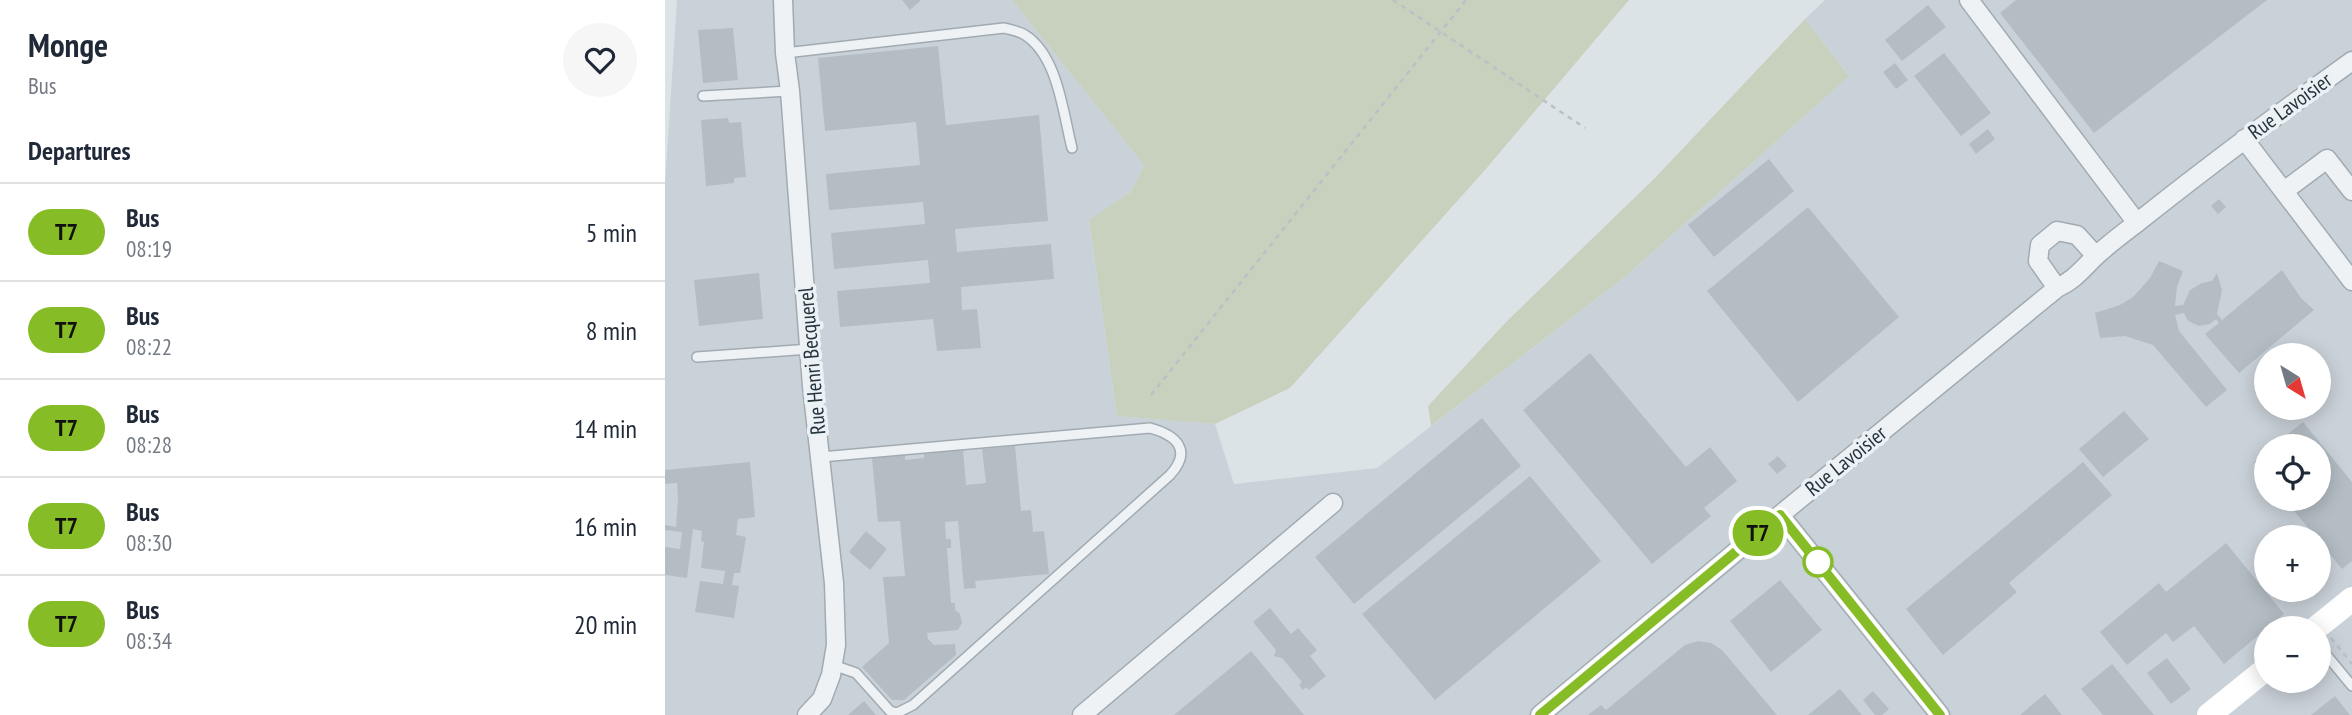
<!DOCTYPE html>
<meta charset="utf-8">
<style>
:root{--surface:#fff;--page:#f6f6f7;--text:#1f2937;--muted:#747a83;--line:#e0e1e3}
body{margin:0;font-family:"PT Sans Narrow",sans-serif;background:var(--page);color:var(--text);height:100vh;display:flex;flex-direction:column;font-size:26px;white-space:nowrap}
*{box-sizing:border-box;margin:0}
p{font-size:23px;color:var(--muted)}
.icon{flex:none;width:38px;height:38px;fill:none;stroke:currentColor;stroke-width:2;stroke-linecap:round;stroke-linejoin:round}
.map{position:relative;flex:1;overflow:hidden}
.drawer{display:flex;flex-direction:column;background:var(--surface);width:665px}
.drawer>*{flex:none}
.badge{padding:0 14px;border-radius:23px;font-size:24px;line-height:46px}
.needle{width:46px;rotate:143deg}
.buttons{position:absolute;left:1589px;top:343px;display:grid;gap:14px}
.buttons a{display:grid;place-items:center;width:77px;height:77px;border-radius:50%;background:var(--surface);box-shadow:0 4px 18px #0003;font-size:35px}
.map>.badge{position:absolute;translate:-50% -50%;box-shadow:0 0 0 4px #fff}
h2{padding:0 28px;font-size:26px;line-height:63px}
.round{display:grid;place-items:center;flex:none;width:74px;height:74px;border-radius:37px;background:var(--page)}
.headline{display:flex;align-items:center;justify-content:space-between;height:119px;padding:0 28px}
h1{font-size:33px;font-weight:700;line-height:52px}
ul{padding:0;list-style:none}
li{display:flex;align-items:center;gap:21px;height:98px;padding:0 28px;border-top:2px solid var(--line)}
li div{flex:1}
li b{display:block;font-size:26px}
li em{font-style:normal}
li .badge{min-width:77px;font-weight:700;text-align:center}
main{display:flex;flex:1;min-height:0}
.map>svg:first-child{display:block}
.built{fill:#cad2d9;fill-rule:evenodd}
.green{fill:#c7d1bd}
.building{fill:#b3bdc3}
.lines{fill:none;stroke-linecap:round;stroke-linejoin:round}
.lane-casing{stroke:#a1abb1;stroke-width:12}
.street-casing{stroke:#a1abb1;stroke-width:21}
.path{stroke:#bac1c5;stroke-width:2.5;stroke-dasharray:5 5;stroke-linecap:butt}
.lane{stroke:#eff2f5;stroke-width:9}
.street{stroke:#eff2f5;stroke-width:18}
.secondary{stroke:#fff;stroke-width:24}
.line-casing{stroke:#fff;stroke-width:16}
.line{stroke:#86bc25;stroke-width:10}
.stop-dot{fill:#fff;stroke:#86bc25;stroke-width:3.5}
.labels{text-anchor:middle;stroke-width:7;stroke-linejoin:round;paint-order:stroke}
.street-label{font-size:21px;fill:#25343d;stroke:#ebf1f4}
</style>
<main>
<section class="drawer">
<div class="headline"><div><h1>Monge</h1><p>Bus</p></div><a class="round"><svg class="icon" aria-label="heart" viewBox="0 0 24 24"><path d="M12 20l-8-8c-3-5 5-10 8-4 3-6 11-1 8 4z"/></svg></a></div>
<h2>Departures</h2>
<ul>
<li><span class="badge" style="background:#86bc25;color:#111">T7</span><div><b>Bus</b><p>08:19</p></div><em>5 min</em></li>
<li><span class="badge" style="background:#86bc25;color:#111">T7</span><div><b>Bus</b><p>08:22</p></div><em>8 min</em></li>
<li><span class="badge" style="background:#86bc25;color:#111">T7</span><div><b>Bus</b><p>08:28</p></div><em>14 min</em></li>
<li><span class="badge" style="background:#86bc25;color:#111">T7</span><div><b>Bus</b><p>08:30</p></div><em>16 min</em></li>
<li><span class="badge" style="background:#86bc25;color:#111">T7</span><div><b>Bus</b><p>08:34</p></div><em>20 min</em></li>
</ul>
</section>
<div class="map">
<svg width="1687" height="715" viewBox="0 0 1687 715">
<rect width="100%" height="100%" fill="#dce3e7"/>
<path class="built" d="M12 0H347L479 165 466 192 424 221 452 416 550 424 569 484 712 468 961 276 1184 76 1140 19 1160 0H1687V715H0V184ZM1601 355H1654V408H1601ZM1601 446H1654V499H1601ZM1601 537H1654V590H1601ZM1601 628H1654V681H1601Z"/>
<path class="green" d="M347 0H964L820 170 625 388 550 424 452 416 424 220 466 192 479 165Z
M1140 19 1184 76 961 276 766 426 763 406 842 321 990 178Z"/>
<path class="building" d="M237 0H256L245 10Z
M1351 0H1602L1429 133 1335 13Z
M1263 5 1281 27 1237 61 1220 40Z
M68 28 73 80 38 83 33 30Z
M273 46 281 125 374 115 375 126 383 221 290 229 292 252 386 244 389 279 296 287 297 310 312 309 316 348 272 351 268 319 175 327 172 291 265 283 263 260 169 269 166 233 260 224 258 202 164 210 161 174 255 165 251 122 160 131 153 58Z
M1279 53 1326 113 1296 136 1249 76Z
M1230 63 1243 80 1231 89 1218 72Z
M63 118 64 123 76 122 81 177 69 178V183L41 186 36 120Z
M1323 129 1330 139 1311 154 1304 144Z
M1104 159 1129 191 1049 257 1023 225Z
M1554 199 1561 207 1553 214 1546 206Z
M1143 207 1234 317 1133 402 1042 291Z
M1494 261 1518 271 1512 287 1510 306 1518 305 1525 290 1537 283 1547 281 1552 273 1557 290 1552 314 1557 320 1617 270 1636 298 1649 310 1574 373 1540 334 1554 323 1551 319 1545 324 1534 326 1523 321 1519 313 1510 315 1514 331 1562 390 1541 407 1488 345 1460 336 1435 338 1430 313 1455 305 1468 297 1485 278Z
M94 273 98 319 34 326 29 280Z
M925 353 1021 467 1045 447 1072 481 1039 508 1046 516 987 564 858 410Z
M1459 411 1484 439 1438 477 1414 449Z
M817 418 856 466 689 604 650 557Z
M1638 422 1687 482V561L1677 569 1654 541V537H1651L1619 499H1654V446H1608Z
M350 446 356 511 366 510 368 532 379 531 384 574 310 581 311 588 299 589 293 521 280 522 281 539H286V548H282L286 603H290V610L295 614 297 623 293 630 262 633 263 639 269 645 290 644 291 655 239 700H227L197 667 224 643 218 577 240 576 235 521 213 522 207 458 240 455V460L259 458V454L298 450 301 485 321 483 317 449Z
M1601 452V477L1589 462Z
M1113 456 1122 466 1112 474 1103 464Z
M85 462 90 517 73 519 71 535 81 537 75 573H69L67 585 74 586 69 618 30 612 35 581 58 584 60 571 36 568 39 542 36 541 37 531 28 529 22 578 0 575V547L15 549 17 532 0 530V525L11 527 13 498 12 483 0 484V470Z
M1418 462 1447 495 1344 583 1352 592 1278 655 1241 609Z
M865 476 936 561 770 700 697 614Z
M201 531 222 549 205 570 184 552Z
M1561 543 1619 614 1559 664 1529 626 1508 642 1501 633 1462 665 1435 632 1494 583 1501 592Z
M1115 580 1157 630 1106 672 1065 621Z
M605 608 626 634 633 628 652 650 645 656 661 676 644 690 641 687 638 690 634 685 637 682 617 658 609 656 611 650 588 622Z
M1033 641 1046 643 1057 650 1112 715H923L936 705 941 710 1020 645Z
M586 651 639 715H509Z
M1502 658 1526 689 1506 704 1482 673Z
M1447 664 1489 715H1438L1416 689Z
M1175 689 1197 715H1143Z
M1208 691 1224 709 1217 715H1210L1198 700Z
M1380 694 1397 715H1355Z
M1670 696 1685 715H1646Z
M199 701 211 715H183Z"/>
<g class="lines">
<g class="lane-casing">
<path id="lane" d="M120 53 339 28C346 30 354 31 360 35 393 56 398 113 407 148
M38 96 125 91
M32 357 145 349
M156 457 485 428C511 435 528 450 505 475L248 705 232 713 225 711 191 673 168 665
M1654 646 1687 686"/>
</g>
<g class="street-casing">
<path id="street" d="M118 0 120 53 125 91 147 386 169 583 171 645 166 675 157 699 142 715
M1304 0 1472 223
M1579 139 1687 281
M1619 191 1662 159 1687 191
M1392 288 1373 261 1375 245 1392 231 1412 235 1431 256
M1115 515 1275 715
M417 715 668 503
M875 715 1115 515 1392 288C1410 280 1418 268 1432 255 1446 242 1463 230 1478 218 1546 164 1616 112 1687 61"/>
</g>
<path class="path" d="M728 0 920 128
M486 395 801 0
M1666 638 1687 664"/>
<use href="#lane" class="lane"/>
<use href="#street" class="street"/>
<path class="secondary" d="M1651 628 1687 599
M1544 715 1601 669"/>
</g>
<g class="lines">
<g class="line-casing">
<path id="line" d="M875 715 1115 515 1275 715"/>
</g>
<use href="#line" class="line"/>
</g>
<circle class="stop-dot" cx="1153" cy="562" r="14"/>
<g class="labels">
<g class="street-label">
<text transform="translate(1625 106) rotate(-36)" y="7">Rue Lavoisier</text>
<text transform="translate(147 361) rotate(-95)" y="7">Rue Henri Becquerel</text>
<text transform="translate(1181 461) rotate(-39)" y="7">Rue Lavoisier</text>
</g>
</g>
</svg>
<div class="buttons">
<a><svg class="needle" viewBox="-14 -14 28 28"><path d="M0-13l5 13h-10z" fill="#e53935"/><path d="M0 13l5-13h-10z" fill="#747a83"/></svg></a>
<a><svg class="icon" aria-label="locate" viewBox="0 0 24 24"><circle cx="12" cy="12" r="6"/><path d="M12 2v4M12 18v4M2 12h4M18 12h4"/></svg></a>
<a>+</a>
<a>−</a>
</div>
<b class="badge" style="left:1093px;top:533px;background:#86bc25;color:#111">T7</b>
</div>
</main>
